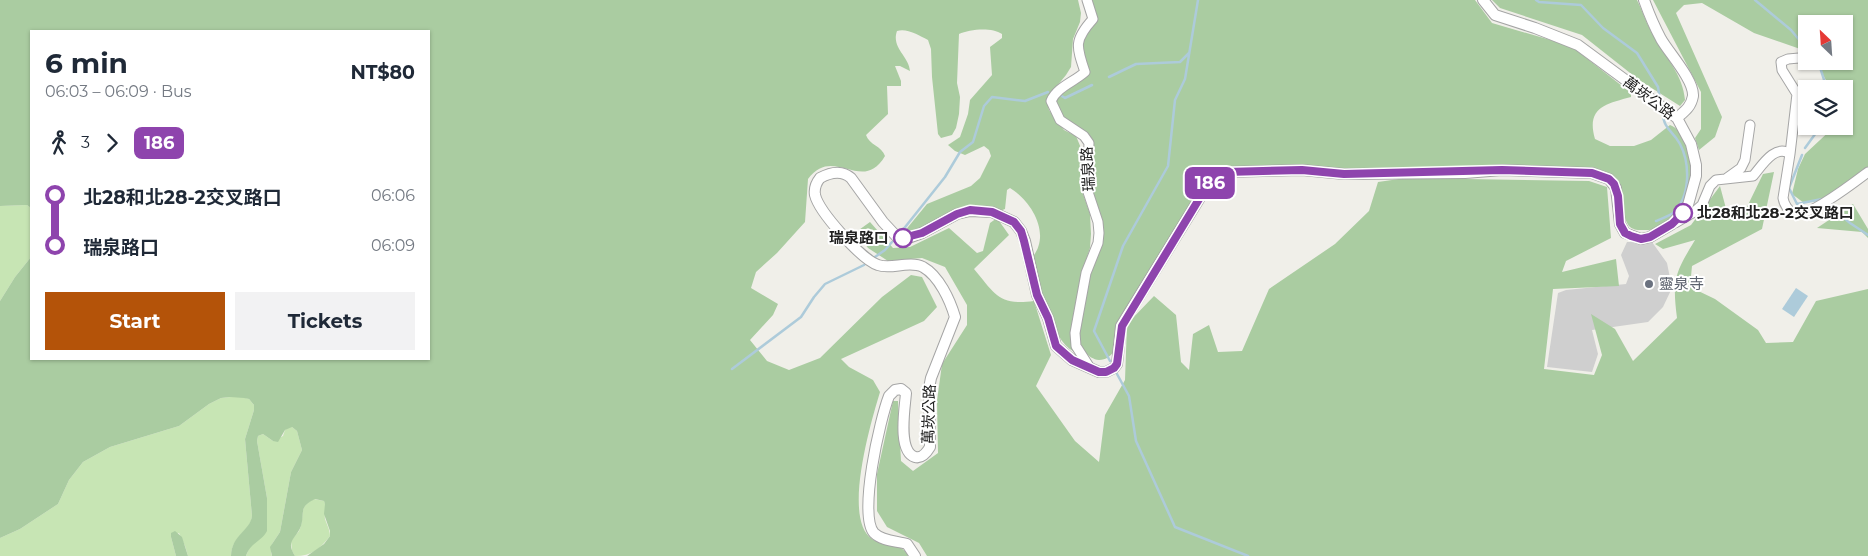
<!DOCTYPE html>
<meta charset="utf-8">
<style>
:root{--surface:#fff;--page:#f2f2f3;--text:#1f2937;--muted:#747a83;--accent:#b45309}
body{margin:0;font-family:Montserrat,"Noto Sans TC",sans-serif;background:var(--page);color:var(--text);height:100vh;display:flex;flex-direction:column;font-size:19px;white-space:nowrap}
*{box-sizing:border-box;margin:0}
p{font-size:16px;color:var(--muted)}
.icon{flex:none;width:28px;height:28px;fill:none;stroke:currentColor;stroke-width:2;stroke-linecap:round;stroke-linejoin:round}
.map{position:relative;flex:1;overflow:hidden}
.panel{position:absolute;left:30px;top:30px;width:400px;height:330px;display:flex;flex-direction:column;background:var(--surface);border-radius:0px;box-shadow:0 1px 4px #0004}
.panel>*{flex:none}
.badge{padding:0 10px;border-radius:8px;font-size:18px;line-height:32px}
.needle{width:32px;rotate:335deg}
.controls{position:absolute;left:1798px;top:15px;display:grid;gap:10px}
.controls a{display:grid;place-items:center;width:55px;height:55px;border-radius:0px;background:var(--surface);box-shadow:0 1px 4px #0004;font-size:25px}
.map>.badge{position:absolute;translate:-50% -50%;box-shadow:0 0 0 2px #fff}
.legs{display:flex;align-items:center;gap:8px;height:55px;padding:0 15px;font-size:16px}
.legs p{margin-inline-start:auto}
.head{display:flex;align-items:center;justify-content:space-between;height:85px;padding:0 15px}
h1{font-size:28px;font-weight:700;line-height:38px}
.primary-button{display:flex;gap:10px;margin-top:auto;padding:10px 15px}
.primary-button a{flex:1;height:58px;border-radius:0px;background:var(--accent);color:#fff;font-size:20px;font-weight:700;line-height:58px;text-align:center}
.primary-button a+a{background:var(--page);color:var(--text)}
ul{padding:0 15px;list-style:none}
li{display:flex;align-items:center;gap:18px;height:50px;font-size:19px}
li i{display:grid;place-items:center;width:8px;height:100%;margin:0 6px;background:currentColor}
li i::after{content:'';width:12px;height:12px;margin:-6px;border:4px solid;border-radius:50%;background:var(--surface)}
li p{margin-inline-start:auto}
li:first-child i{background:linear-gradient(#0000 50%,currentColor 0)}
li:last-child i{background:linear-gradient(currentColor 50%,#0000 0)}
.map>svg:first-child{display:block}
.religious{fill:#cfcfcf}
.grass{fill:#c7e5b4}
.forest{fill:#aacca1}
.water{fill:#adcbda}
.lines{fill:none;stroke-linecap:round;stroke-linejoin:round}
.stream{stroke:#adcbda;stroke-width:2.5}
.minor-casing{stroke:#a5a5a5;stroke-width:11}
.tertiary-casing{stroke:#a5a5a5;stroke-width:12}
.minor{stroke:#fff;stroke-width:9}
.tertiary{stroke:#fff;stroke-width:10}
.line-1-casing{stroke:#fff;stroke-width:11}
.line-1{stroke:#8e44ad;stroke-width:8}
.stop-1-dot{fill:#fff;stroke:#8e44ad;stroke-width:2.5}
.worship-dot{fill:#6b7280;stroke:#fff;stroke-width:2}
.labels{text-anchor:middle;stroke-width:4;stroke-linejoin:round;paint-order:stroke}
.street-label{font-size:15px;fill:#212121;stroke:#fff}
.stop-label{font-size:15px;font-weight:bold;fill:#212121;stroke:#fff;text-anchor:start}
.worship-label{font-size:15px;fill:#5b616d;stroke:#fff;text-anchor:start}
</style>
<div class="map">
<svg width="1868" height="556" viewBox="0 0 1868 556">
<rect width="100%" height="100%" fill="#f0efe9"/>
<path class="religious" d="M1627 242H1652L1667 263 1672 288 1663 307 1648 322 1592 330 1598 354 1592 372 1547 367 1558 293 1566 290 1626 284 1629 276 1621 255Z"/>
<path class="grass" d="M27 205 31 208V257L15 277 0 301V206Z
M239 396 249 399 254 405V410L245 439 252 516C251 531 232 535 231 556H188L185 546 179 533 171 537 176 556H0V538L20 529 58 504 69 480 83 462 110 447 179 426 209 404 221 398Z
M289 427H292L297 431 302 450 291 472 280 532 272 544 271 553 272 556H246L250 546 261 537 267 498 257 441 258 436 263 434 273 441 283 436 285 430Z
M314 499 324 501C327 507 324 512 325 519 327 525 330 530 330 536 320 549 312 556 295 556L292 551 291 541C293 537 297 534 299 531 306 516 297 507 314 499Z"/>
<path class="forest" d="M0 0H1078L1081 13 1080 22 1073 39 1071 67 1066 75 1047 98 1049 110 1064 130 1076 136 1083 153 1080 185 1090 214 1091 234 1090 248 1081 275 1072 322 1071 336 1074 349 1073 351C1052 341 1038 281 1031 259 1052 236 1033 202 1010 188L1007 190 1005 209 1000 211 984 206 970 207 907 236 904 232 927 204 971 186 980 178 991 156 989 150 984 146 965 155 955 151 948 145 960 137 968 114 970 100 992 75 990 47 1002 38V34C992 27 970 29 959 34L957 83 960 97 959 114 956 128 952 135 941 138 938 134 932 77 931 49 928 40C918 35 907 28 897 31 891 48 909 56 910 71L900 66H895L901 81V86H887L888 114 866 135C869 145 882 146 885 156 862 195 834 144 808 179L805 222 777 253 756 272 751 288 778 304 773 315 750 340 767 361 789 370 820 358 882 297 911 275 922 277 937 307 924 321 841 359 849 367 873 380 880 392C871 422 842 519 872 539 883 547 903 542 908 556H307L324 544 330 536V531L324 514 325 504 324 501 315 499C298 507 305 513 301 526 296 539 285 541 295 556H272L270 547 280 532 291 472 302 450 297 431 292 427 285 430 278 442 273 441 263 434 258 436 257 441 267 498V531C262 541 250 543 246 556H231C232 534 250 531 252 516L245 439 254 410V405L249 399 244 398 230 397 221 398 209 404 179 426 110 447 83 462 69 480 58 504 20 529 0 538V301L15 277 31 257V359H429V31H31V208L27 205 0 206Z
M1092 0H1475L1492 23 1571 46 1631 93V97C1605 104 1586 108 1595 139L1610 146H1634L1651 140 1670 125C1691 132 1695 181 1687 198 1681 213 1664 231 1647 230 1640 230 1634 231 1629 226 1623 218 1617 190 1614 178L1599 169 1492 166 1344 170 1279 166H1242L1228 167 1213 173 1207 180 1131 300 1115 350C1111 356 1106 360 1099 360 1088 359 1079 347 1079 336 1079 323 1086 288 1089 276 1093 263 1101 249 1103 236 1105 223 1097 211 1094 199 1089 182 1092 163 1092 146L1062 117 1055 102 1060 92 1085 75 1081 48 1083 38 1096 16Z
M1492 0H1637C1643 12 1647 25 1654 37 1666 58 1683 75 1685 100L1680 106 1639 80 1582 35 1500 8Z
M1653 0H1868V171L1832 199 1804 203 1792 194 1798 169 1805 154 1835 126H1844L1845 117 1844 114V89H1831L1815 61H1844V24H1806V51L1754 33 1702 3 1684 5 1676 13 1722 117 1715 137 1699 150 1695 138 1701 129V92Z
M1774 172 1762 229 1692 266 1690 287 1715 299 1758 330 1766 343 1793 342 1816 301 1868 289V556H927L919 543 887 527 877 511V474L893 401H898L901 461 913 471 938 453 937 401 942 364 967 325V305L945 267 922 258 888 261 868 248 856 232 870 222 893 248 910 247 949 228 977 253 983 251 990 223 997 218 1009 235 974 269C995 294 999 306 1034 301L1051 355 1036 386 1075 441 1099 462 1105 415 1125 380 1127 324 1154 296 1176 315 1181 362 1189 370 1193 334 1209 325 1218 352 1242 351 1269 289 1335 244 1369 211 1378 182 1406 178 1589 181 1607 187 1611 238 1566 261 1562 272 1616 259 1619 286 1553 289 1544 369 1594 375 1602 355 1591 314 1615 329 1633 361 1677 318C1672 279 1675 273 1695 240L1663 249 1655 244 1691 225 1720 186 1728 216 1745 211 1763 174Z
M1853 204 1868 229V238L1862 232 1817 228Z
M175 531 182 537 188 556H176L171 537V533Z"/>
<path class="water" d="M1796 288 1808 296 1794 317 1782 309Z"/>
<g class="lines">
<path class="stream" d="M1536 0 1539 2 1581 5 1603 28 1637 53 1658 87 1660 101
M1755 0 1791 30 1806 48
M1818 61 1827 89
M1109 77 1136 64 1180 62 1189 53
M1060 95 1065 98 1092 85
M1805 148 1821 126
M1802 155 1789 188 1797 204 1822 199
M1830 206 1850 223 1868 235
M1656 221C1661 219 1669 216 1673 213 1691 197 1690 163 1680 144 1671 128 1665 132 1662 111
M902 231 945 177 960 152 973 142 984 106 992 97 1025 101 1048 92
M875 257 885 250 892 242
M1110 361 1094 331 1123 246 1168 166 1175 100 1185 79 1198 0
M732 369 801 317 814 297 825 284 864 265
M1117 374 1129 396 1136 441 1175 527 1248 556"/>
<g class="minor-casing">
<path id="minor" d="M1087 0 1093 19C1074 40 1076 46 1085 72 1074 82 1057 87 1051 101L1060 120 1084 136 1089 143 1087 189 1098 222 1099 233 1098 243 1086 273 1075 333 1076 346 1090 368
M1790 154 1797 94 1782 70 1781 62 1788 59 1799 58
M1727 178 1741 168 1745 160 1750 125
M1675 223 1694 212 1702 205 1710 186 1716 180 1753 176C1761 167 1775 143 1790 154L1783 198C1784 204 1788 211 1794 213 1807 219 1856 181 1868 172"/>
</g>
<g class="tertiary-casing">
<path id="tertiary" d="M1644 0C1649 14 1654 26 1661 39 1669 53 1694 80 1693 96 1691 107 1685 111 1677 118
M915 556 907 544C897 541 882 541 874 533 858 515 880 419 889 396L895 390 901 389 906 393C905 407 897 451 915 457 922 459 927 452 930 447L929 388 931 378 955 317C950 300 939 276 923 267 909 260 891 270 878 265 862 260 819 212 815 195 814 189 816 183 820 178 831 172 842 170 851 178L883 222 897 237 902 238H908L922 233 957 214 970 211 992 212 1014 222 1021 231 1025 241 1037 295 1048 318 1056 346 1072 360 1099 372H1106L1114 368 1117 364 1121 326 1204 191 1215 177 1226 172 1302 170 1344 174 1465 173 1502 170 1592 173 1609 179 1616 188 1620 224 1625 233 1641 239 1650 237 1672 224 1688 205 1696 176V165L1691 144 1677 118 1578 45 1535 28 1495 15 1483 0"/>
</g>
<use href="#minor" class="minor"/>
<use href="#tertiary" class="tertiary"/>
</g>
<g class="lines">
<g class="line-1-casing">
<path id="line-1" d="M903 238 922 233 957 214 970 210 992 212 1014 222 1021 231 1024 241 1037 295 1048 318 1056 346 1072 360 1099 372H1106L1114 368 1117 364 1122 326 1204 191 1215 177 1226 172 1302 170 1344 174 1502 170 1592 173 1609 179 1614 184 1618 196 1620 224 1625 233 1631 236 1641 239 1650 237 1672 224 1683 213"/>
</g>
<use href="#line-1" class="line-1"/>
</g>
<g class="stop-1-dot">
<circle cx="1683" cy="213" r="9"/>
<circle cx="903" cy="238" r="9"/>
</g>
<circle class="worship-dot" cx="1649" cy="284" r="5"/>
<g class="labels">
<g class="street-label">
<text transform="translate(1649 98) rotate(37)" y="5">萬崁公路</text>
<text transform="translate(1088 169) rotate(-93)" y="5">瑞泉路</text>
<text transform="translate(929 414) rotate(-88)" y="5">萬崁公路</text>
</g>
<g class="stop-label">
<text x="1697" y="218">北28和北28-2交叉路口</text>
<text x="889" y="243" text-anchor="end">瑞泉路口</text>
</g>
<g class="worship-label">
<text x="1659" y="289">靈泉寺</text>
</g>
</g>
</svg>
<div class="controls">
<a><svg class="needle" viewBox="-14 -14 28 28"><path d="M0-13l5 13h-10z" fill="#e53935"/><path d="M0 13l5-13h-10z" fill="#747a83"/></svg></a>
<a><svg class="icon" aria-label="layers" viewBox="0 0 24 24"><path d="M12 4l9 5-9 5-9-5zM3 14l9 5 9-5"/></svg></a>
</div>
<b class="badge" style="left:1210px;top:183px;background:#8e44ad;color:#fff">186</b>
<section class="panel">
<div class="head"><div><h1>6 min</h1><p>06:03 – 06:09 · Bus</p></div><b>NT$80</b></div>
<div class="legs"><svg class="icon" aria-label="walk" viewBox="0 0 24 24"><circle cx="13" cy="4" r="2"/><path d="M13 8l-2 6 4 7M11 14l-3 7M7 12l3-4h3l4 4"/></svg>3<svg class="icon" aria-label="forward" viewBox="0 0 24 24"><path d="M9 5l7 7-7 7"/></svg><b class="badge" style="background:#8e44ad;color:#fff">186</b></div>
<ul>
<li><i style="color:#8e44ad"></i><b>北28和北28-2交叉路口</b><p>06:06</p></li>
<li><i style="color:#8e44ad"></i><b>瑞泉路口</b><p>06:09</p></li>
</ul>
<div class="primary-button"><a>Start</a><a>Tickets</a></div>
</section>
</div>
